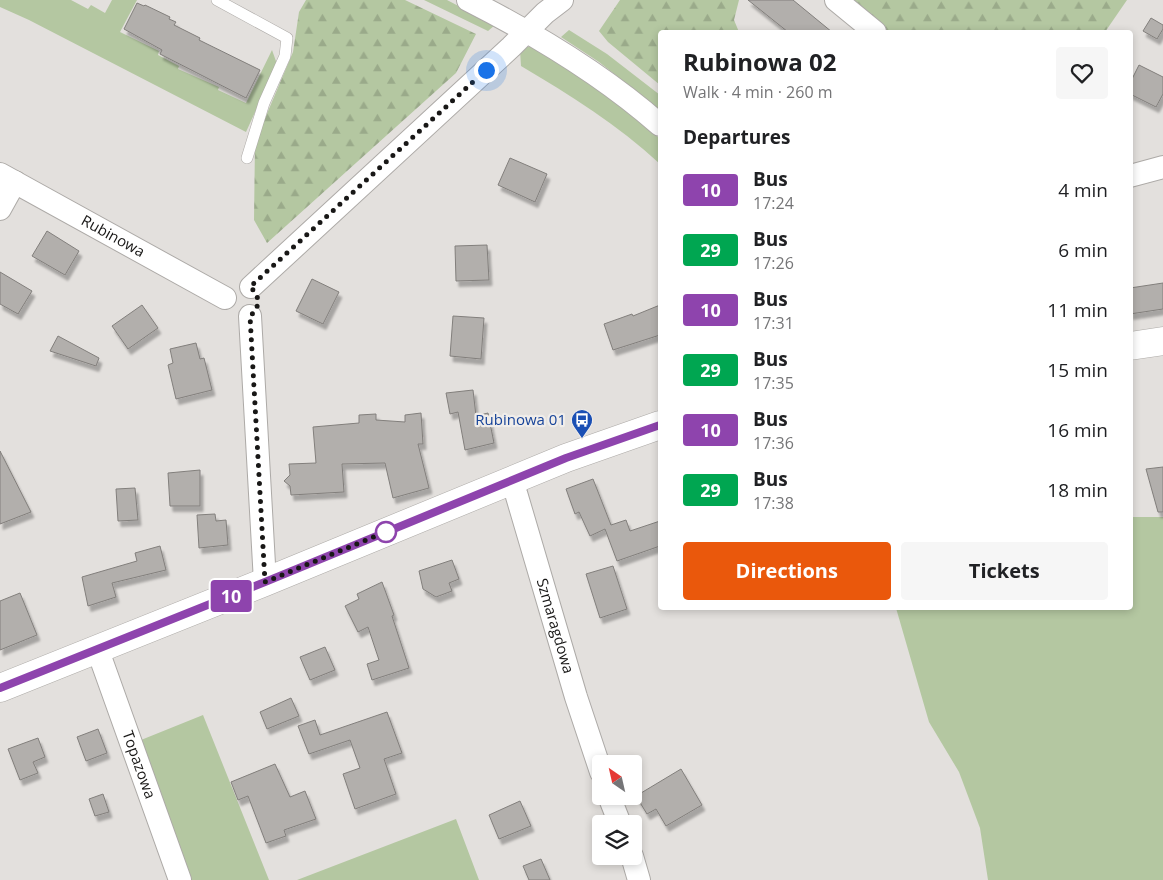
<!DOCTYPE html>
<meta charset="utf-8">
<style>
:root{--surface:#fff;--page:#f6f6f6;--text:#202124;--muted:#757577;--accent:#ea580c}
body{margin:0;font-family:"Open Sans",sans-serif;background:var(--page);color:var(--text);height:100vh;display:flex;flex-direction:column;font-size:19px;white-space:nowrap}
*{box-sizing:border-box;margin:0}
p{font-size:16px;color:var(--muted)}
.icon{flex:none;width:28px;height:28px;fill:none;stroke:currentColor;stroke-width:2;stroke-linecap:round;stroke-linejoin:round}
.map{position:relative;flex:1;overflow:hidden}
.sheet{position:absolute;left:658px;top:30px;width:475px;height:580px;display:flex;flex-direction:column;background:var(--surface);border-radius:5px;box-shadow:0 2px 8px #0003}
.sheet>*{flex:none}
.badge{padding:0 10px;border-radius:4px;font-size:18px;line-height:32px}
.needle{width:32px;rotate:326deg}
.controls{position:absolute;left:592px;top:755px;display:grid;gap:10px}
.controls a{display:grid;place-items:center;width:50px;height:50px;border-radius:5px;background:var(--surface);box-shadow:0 2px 8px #0003;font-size:25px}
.you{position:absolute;width:25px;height:25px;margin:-12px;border:4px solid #fff;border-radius:50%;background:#1a73e8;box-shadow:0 0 0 8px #1a73e833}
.map>.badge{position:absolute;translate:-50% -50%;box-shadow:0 0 0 2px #fff}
h2{padding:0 25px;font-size:19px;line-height:45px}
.round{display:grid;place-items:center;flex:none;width:52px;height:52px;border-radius:5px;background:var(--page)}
.overview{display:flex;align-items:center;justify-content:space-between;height:85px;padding:0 25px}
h1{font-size:24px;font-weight:700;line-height:38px}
.action{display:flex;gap:10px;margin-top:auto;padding:10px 25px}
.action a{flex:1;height:58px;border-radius:5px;background:var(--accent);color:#fff;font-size:20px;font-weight:700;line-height:58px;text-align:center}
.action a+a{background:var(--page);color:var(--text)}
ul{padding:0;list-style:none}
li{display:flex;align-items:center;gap:15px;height:60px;padding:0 25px}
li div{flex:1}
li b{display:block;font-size:19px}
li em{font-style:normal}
li .badge{min-width:55px;font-weight:700;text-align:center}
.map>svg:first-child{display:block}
.grass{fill:#b4c7a1}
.forest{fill:url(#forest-firs)}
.building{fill:#b2afac;stroke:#827f7c;filter:url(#shadow)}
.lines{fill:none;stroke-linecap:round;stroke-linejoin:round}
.lane-casing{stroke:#adaaa7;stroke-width:12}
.street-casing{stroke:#adaaa7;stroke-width:24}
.secondary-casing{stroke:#adaaa7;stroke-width:29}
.lane{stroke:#fff;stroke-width:11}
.street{stroke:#fff;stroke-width:22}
.secondary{stroke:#fff;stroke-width:28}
.line-casing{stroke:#fff;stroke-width:11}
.line{stroke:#8e44ad;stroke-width:8}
.walk{stroke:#181716;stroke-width:5;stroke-dasharray:0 9}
.stop-dot{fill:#fff;stroke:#8e44ad;stroke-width:2.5}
.labels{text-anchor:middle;stroke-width:4.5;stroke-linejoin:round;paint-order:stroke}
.street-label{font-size:15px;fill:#181716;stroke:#f0edea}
.transit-label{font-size:15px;fill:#164399;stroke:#f0edea;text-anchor:end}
</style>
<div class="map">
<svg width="1163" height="880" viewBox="0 0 1163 880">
<defs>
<pattern id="forest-firs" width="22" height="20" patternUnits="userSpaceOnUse" patternTransform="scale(1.25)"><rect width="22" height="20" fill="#b4c7a1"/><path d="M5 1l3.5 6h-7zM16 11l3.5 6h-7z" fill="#9aaa8a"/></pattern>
<filter id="shadow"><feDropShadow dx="3" dy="5.5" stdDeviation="1" flood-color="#0004"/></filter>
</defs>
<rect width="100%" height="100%" fill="#e3e0dd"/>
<path class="grass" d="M0 0H71L88 9 91 5 105 13 112 0H137L120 32 159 51 158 55 179 66 178 69 219 87 218 90 246 103 272 50 277 64 246 132 29 20 0 7Z
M424 0H447L495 25 488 31Z
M569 30 607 54 660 95V110L599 62 561 37Z
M526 47H533L570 69 642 123 660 139V164C618 125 570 95 521 66L520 50Z
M1130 517H1163V880H988L980 828 959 772 929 722 896 608H1130Z
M203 715 269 880H189L141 740Z
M456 819 479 880H297Z"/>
<path class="forest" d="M306 0H405L476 34 456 73 267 243 254 220 255 142 293 52 299 12Z
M620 0H739L734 20 739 32H660V85L608 42 599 31Z
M852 0H1127L1105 32H862Z"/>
<path class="building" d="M748 0H793L832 32H788Z
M137 3 144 6 145 5 170 17 169 19 176 22 174 25 200 38 199 40 260 70 246 98 160 54 162 50 124 29Z
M1151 18 1163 25V29L1157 39 1143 31Z
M1139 65 1163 77V94L1156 107 1130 94V83Z
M510 158 547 174 535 202 498 185Z
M47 231 79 251 65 275 32 256Z
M487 245 489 280 456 281 455 246Z
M0 272 32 291 18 314 0 304Z
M312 279 339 292 323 324 296 311Z
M1163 283V309L1130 314V288Z
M142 305 158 328 128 349 112 326Z
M660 305V335L613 350 604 324 632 314 633 316Z
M453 316 484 318 481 359 450 356Z
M58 336 99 358 96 366 50 351Z
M196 343 200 359 204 358 212 390 176 399 168 365 173 363 170 349Z
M473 390 476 416 488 413 494 443 465 450 458 412 450 414 446 393Z
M421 413 423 444H418L429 488 393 498 385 463 342 464 344 492 291 495 290 486 284 481 290 475 289 464 316 463 313 427 359 423V415L376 414V420L405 422V415Z
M0 451 31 512 0 524Z
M1163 467V512H1158L1146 469Z
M200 470V506H170L168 473Z
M593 479 611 525 626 520 630 531 660 521V546L617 561 605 529 590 536 579 512 575 514 566 489Z
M135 488 138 520 118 521 116 489Z
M215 514 216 521 226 520 228 545 199 548 197 515Z
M160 546 166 570 112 583 116 597 88 606 82 577 137 561 135 553Z
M452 560 459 579 449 583 452 591 436 597 423 589 419 571Z
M613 566 627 609 600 618 586 574Z
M382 582 394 615 392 616 409 668 372 680 367 664 379 660 368 627 358 632 345 606 359 599 357 594Z
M20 593 37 635 0 650V601Z
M325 647 335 670 310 680 300 657Z
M291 698 299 716 267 729 260 712Z
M387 712 402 753 384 759 396 794 355 809 343 774 360 768 350 740 309 754 298 726 315 720 320 735Z
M98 729 107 753 86 761 77 737Z
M38 738 45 757 33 762 38 773 20 780 8 749Z
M275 764 290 797 305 791 316 819 284 830 286 836 266 843 248 796 238 800 231 782Z
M681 769 702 805 666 826 656 809 647 814 636 796Z
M103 794 109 812 95 816 89 799Z
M520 801 531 826 499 839 489 815Z
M541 859 550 880H529L523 866Z"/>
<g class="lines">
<g class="lane-casing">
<path id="lane" d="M217 0 287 38 285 56 264 103 247 158"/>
</g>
<g class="street-casing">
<g id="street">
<path d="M468 0C537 35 602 74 660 125"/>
<path d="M836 0 875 32"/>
<path id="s1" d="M0 174 225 298"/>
<path d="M1130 176 1163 167"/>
<path d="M0 209 15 182"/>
<path d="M251 287 511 47 545 13 562 0"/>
<path d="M250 316 265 582"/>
<path id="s2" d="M513 480 516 493 576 697 601 772"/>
<path id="s3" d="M97 648 180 880"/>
<path d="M609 796 620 824"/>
<path d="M632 856 639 880"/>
</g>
</g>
<g class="secondary-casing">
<path id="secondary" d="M1130 346 1163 341
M0 688 265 582 566 458 660 425"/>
</g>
<use href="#lane" class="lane"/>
<use href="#street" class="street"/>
<use href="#secondary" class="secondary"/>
</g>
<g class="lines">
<g class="line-casing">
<path id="line" d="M0 688 265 582 566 458 660 425"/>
</g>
<use href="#line" class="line"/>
<path class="walk" d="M386 532 388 531 265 582 250 316C260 308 261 296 250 287L486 70"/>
</g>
<defs>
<g id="bus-pin" transform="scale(1.125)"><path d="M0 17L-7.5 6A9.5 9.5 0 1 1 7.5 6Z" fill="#1a4fb4" stroke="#f0edea"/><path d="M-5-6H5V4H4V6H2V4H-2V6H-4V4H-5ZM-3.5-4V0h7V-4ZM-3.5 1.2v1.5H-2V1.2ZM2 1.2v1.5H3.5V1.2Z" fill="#fff"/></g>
</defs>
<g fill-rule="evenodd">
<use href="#bus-pin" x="582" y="420"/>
</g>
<circle class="stop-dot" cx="386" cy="532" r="10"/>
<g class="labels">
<g class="street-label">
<text dy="5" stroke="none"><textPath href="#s1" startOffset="129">Rubinowa</textPath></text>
<text dy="5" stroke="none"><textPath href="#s2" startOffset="152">Szmaragdowa</textPath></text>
<text dy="5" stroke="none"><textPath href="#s3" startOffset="124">Topazowa</textPath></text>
</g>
<g class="transit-label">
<text x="566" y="425">Rubinowa 01</text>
</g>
</g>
</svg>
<div class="controls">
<a><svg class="needle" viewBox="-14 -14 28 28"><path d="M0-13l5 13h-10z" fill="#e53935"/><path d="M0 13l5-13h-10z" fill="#757577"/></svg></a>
<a><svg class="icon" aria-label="layers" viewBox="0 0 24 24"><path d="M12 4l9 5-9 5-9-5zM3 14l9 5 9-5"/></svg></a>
</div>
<div class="you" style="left:486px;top:70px"></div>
<b class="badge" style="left:231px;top:596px;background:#8e44ad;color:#fff">10</b>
<section class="sheet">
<div class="overview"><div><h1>Rubinowa 02</h1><p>Walk · 4 min · 260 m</p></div><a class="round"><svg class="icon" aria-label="heart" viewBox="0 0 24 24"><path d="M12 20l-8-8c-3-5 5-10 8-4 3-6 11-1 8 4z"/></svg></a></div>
<h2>Departures</h2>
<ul>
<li><span class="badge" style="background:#8e44ad;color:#fff">10</span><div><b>Bus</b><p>17:24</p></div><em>4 min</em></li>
<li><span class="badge" style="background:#00a651;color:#fff">29</span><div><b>Bus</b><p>17:26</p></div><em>6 min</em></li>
<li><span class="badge" style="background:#8e44ad;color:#fff">10</span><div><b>Bus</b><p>17:31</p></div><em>11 min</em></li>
<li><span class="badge" style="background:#00a651;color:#fff">29</span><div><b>Bus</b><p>17:35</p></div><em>15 min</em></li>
<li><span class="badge" style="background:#8e44ad;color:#fff">10</span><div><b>Bus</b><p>17:36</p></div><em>16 min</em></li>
<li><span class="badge" style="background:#00a651;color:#fff">29</span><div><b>Bus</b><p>17:38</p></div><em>18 min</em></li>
</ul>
<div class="action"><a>Directions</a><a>Tickets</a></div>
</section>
</div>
